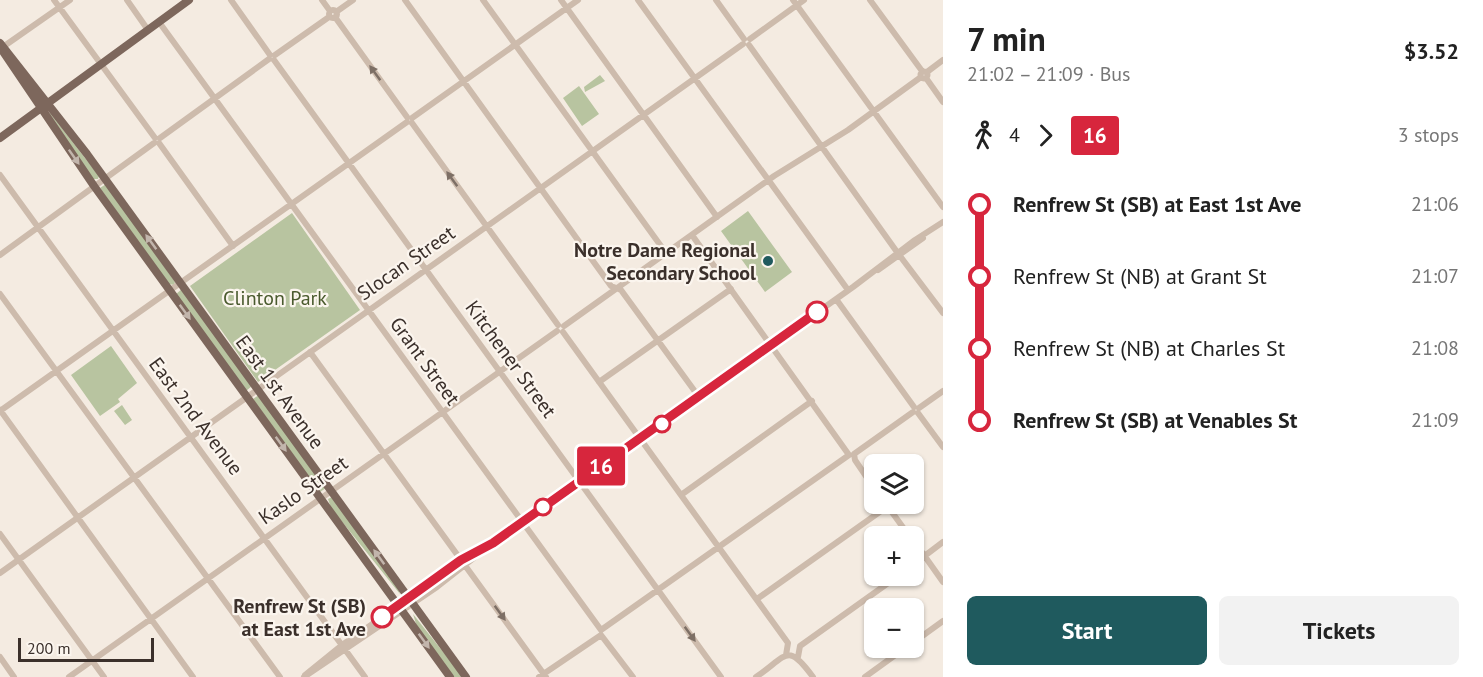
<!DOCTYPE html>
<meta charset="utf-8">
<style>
:root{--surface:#fff;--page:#f2f2f2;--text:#222;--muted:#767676;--accent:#1f5a5e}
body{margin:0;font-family:"PT Sans",sans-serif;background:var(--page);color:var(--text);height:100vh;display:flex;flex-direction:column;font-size:22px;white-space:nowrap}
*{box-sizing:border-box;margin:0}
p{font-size:20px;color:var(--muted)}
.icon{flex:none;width:33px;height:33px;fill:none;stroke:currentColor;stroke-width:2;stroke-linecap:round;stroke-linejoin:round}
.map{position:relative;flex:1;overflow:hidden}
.sheet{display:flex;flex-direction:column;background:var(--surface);width:540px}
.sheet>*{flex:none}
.badge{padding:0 12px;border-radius:4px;font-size:21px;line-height:39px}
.controls{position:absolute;left:864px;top:454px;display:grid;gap:12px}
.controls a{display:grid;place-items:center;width:60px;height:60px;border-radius:9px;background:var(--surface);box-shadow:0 2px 4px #0004;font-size:30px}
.scale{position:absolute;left:18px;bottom:15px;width:136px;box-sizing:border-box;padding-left:6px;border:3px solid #3b302b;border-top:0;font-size:16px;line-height:21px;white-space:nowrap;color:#3b302b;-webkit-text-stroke:4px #fbf5ee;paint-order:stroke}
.map>.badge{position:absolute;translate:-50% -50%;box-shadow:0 0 0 3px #fff}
.legs{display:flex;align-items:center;gap:9px;height:66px;padding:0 24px;font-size:20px}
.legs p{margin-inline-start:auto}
.overview{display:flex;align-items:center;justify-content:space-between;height:102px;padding:0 24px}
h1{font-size:33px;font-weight:600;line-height:45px}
.primary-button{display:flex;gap:12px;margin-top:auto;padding:12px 24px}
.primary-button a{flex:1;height:69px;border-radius:9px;background:var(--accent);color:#fff;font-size:24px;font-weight:600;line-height:69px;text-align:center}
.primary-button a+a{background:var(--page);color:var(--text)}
ul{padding:0 24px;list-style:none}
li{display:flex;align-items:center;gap:21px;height:72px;font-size:22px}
li i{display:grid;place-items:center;width:9px;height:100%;margin:0 8px;background:currentColor}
li i::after{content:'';width:15px;height:15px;margin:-8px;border:4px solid;border-radius:50%;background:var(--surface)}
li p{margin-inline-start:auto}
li:first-child i{background:linear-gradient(#0000 50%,currentColor 0)}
li:last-child i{background:linear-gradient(currentColor 50%,#0000 0)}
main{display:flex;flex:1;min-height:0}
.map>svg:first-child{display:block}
.green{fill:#b8c4a0}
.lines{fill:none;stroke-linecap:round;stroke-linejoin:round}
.minor{stroke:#cdbbac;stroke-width:6}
.major{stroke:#7d675c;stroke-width:8}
.oneway{fill:#7d6f65}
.oneway2{fill:#c2b5ac}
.line-1-casing{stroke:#fff;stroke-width:14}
.line-1{stroke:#d7263d;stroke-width:9}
.poi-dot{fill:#1f5a5e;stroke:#fbf5ee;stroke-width:2}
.stop-1-dot{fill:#fff;stroke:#d7263d;stroke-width:3}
.labels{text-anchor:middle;stroke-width:4.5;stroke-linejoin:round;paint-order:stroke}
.poi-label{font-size:20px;font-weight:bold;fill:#3b302b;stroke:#fbf5ee;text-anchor:end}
.street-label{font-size:20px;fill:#3b302b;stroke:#fbf5ee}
.park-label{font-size:20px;fill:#4a5a2e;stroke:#fbf5ee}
.stop-label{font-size:20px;font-weight:bold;fill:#3b302b;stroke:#fbf5ee;text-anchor:end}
</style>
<main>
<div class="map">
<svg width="943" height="677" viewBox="0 0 943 677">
<rect width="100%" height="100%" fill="#f4ebe1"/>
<path class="green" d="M600 75 605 81 585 92 584 87Z
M579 86 599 114 582 126 563 98Z
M50 113 99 176 98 179H93L48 114Z
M106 184 175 282 174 285 169 284 100 188Z
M748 211 792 272 765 292 721 231Z
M292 213 360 310 258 382 190 286Z
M182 289 252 386 246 391 176 294Z
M111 346 137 383 118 399 120 402 100 416 71 375Z
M259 395 326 488 320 492 253 399Z
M122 405 132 420 125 425 114 411Z
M332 497 398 588 400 594 331 508 328 499Z
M413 614 463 677H453L417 627Z"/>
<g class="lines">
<path class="minor" d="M54 0 155 138
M127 0 148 30
M231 0 270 55
M322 0 330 11
M405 0 611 286 621 290 699 397
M483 0 666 253
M561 0 717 217
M638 0 848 290
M716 0 744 39
M793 0 943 207
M870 0 922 71
M329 14a4 4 0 1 1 8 0a4 4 0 1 1-8 0Z
M336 12 353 0
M335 17 407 117
M159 22 601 630 849 455 692 235
M750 39 804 0
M749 45 897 252
M0 49 70 0
M275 55 329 17
M274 60 721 677
M920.5 75a3.5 3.5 0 1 1 7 0a3.5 3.5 0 1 1-7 0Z
M927 72 943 60
M926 78 943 102
M412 118 578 0
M412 123 558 325
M160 138 269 59
M159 143 233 246
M0 175 365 677
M0 255 154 143
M900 256 943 313
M878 270 923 238
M0 294 280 677
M836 299 914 407
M564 326 774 176 848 130 921 77
M563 332 788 643 786 655
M310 352 546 677
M599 382 731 289
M919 408 943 391
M0 410 193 677
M0 411 407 122
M918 413 943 447
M874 488 855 460 854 454 913 412
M681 495 812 401
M886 504 910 537
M0 534 104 677
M914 541 943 582
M914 564 943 542
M0 573 743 44
M757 599 888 506
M914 642 943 621
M0 657 14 677
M798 657 800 646 898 576
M305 675 342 645 487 545
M69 677 557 331
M304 677 437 587 493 543 853 287 915 240 943 222
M539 677 601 635 633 677
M756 677C787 656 787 641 813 677
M865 677 905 648"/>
<path class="major" d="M0 43 87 154 466 677
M0 47 94 186 450 677
M0 138 189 0"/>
</g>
<defs><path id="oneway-solid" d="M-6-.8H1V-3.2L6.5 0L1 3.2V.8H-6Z" transform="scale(1.5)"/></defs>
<g class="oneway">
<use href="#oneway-solid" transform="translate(375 73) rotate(-126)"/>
<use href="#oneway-solid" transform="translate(452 179) rotate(-126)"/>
<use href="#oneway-solid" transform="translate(500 613) rotate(54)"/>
<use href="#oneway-solid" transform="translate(690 634) rotate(54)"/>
</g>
<g class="oneway2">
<use href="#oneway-solid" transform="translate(74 157) rotate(55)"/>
<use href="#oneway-solid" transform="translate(151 242) rotate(-126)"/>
<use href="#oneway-solid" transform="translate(185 312) rotate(54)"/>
<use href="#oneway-solid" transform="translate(281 444) rotate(54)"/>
<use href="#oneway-solid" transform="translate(379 557) rotate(-126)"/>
<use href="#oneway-solid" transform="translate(424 641) rotate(54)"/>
</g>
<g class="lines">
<g class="line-1-casing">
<path id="line-1" d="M382 617 461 560 493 543 817 312"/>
</g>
<use href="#line-1" class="line-1"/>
</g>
<circle class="poi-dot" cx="768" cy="261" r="6"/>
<g class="stop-1-dot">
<circle cx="817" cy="312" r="10"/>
<circle cx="662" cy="424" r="8"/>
<circle cx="543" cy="507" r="8"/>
<circle cx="382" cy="617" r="10"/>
</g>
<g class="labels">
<g class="poi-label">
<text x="756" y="257">Notre Dame Regional<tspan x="756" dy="23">Secondary School</tspan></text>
</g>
<g class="street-label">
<text transform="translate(406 263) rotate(-35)" y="7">Slocan Street</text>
<text transform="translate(511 359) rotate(54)" y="7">Kitchener Street</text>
<text transform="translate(425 361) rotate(54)" y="7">Grant Street</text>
<text transform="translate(280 392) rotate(54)" y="7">East 1st Avenue</text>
<text transform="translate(196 416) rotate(53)" y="7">East 2nd Avenue</text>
<text transform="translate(303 490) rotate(-35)" y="7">Kaslo Street</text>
</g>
<g class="park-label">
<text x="275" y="305">Clinton Park</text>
</g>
<g class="stop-label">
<text x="366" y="613">Renfrew St (SB)<tspan x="366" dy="23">at East 1st Ave</tspan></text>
</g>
</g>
</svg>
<div class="controls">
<a><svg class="icon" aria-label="layers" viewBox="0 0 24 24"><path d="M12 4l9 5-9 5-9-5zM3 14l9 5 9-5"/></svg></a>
<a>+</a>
<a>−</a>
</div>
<div class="scale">200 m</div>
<b class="badge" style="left:601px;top:466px;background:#d7263d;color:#fff">16</b>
</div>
<section class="sheet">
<div class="overview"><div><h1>7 min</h1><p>21:02 – 21:09 · Bus</p></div><b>$3.52</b></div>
<div class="legs"><svg class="icon" aria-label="walk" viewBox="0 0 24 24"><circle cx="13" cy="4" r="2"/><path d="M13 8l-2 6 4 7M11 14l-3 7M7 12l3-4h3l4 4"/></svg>4<svg class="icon" aria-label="forward" viewBox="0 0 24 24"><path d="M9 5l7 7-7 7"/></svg><b class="badge" style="background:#d7263d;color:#fff">16</b><p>3 stops</p></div>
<ul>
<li><i style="color:#d7263d"></i><b>Renfrew St (SB) at East 1st Ave</b><p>21:06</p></li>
<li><i style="color:#d7263d"></i><span>Renfrew St (NB) at Grant St</span><p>21:07</p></li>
<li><i style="color:#d7263d"></i><span>Renfrew St (NB) at Charles St</span><p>21:08</p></li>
<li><i style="color:#d7263d"></i><b>Renfrew St (SB) at Venables St</b><p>21:09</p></li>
</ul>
<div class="primary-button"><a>Start</a><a>Tickets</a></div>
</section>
</main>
